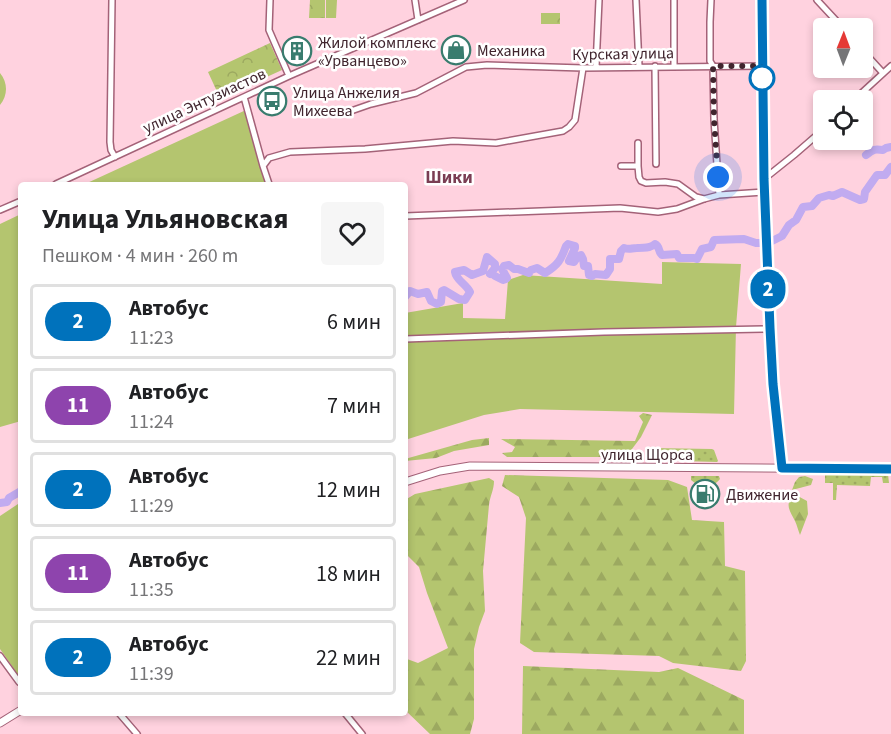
<!DOCTYPE html>
<html lang="ru">
<meta charset="utf-8">
<style>
:root{--surface:#fff;--page:#f6f6f6;--text:#202124;--muted:#757577;--line:#e0e0e0}
body{margin:0;font-family:"Source Sans 3",sans-serif;background:var(--page);color:var(--text);height:100vh;display:flex;flex-direction:column;font-size:22px;white-space:nowrap}
*{box-sizing:border-box;margin:0}
p{font-size:20px;color:var(--muted)}
.icon{flex:none;width:33px;height:33px;fill:none;stroke:currentColor;stroke-width:2;stroke-linecap:round;stroke-linejoin:round}
.map{position:relative;flex:1;overflow:hidden}
.details{position:absolute;left:18px;top:182px;width:390px;height:534px;display:flex;flex-direction:column;background:var(--surface);border-radius:6px;box-shadow:0 3px 9px #0003}
.details>*{flex:none}
.badge{padding:0 12px;border-radius:20px;font-size:21px;line-height:39px}
.needle{width:39px;rotate:1deg}
.buttons{position:absolute;left:813px;top:18px;display:grid;gap:12px}
.buttons a{display:grid;place-items:center;width:60px;height:60px;border-radius:6px;background:var(--surface);box-shadow:0 3px 9px #0003;font-size:30px}
.you{position:absolute;width:30px;height:30px;margin:-15px;border:4px solid #fff;border-radius:50%;background:#1a73e8;box-shadow:0 0 0 9px #1a73e833}
.map>.badge{position:absolute;translate:-50% -50%;box-shadow:0 0 0 3px #fff}
.round{display:grid;place-items:center;flex:none;width:63px;height:63px;border-radius:6px;background:var(--page)}
.head{display:flex;align-items:center;justify-content:space-between;height:102px;padding:0 24px}
h1{font-size:28px;font-weight:700;line-height:45px}
ul{padding:0;list-style:none}
li{display:flex;align-items:center;gap:18px;height:75px;margin:0 12px 9px;padding:0 12px;border:3px solid var(--line);border-radius:6px}
li div{flex:1}
li b{display:block;font-size:22px}
li em{font-style:normal}
li .badge{min-width:66px;font-weight:700;text-align:center}
.map>svg:first-child{display:block}
.grass{fill:url(#grass-dots)}
.forest{fill:url(#forest-firs)}
.park{fill:url(#park-crowns)}
.garden{fill:#b4c56f}
.lines{fill:none;stroke-linecap:round;stroke-linejoin:round}
.river{stroke:#c1abf0;stroke-width:8}
.minor-casing{stroke:#a46278;stroke-width:8}
.major-casing{stroke:#a46278;stroke-width:9}
.minor{stroke:#fff;stroke-width:5}
.major{stroke:#fff;stroke-width:7}
.line-casing{stroke:#fff;stroke-width:14}
.line{stroke:#0072bc;stroke-width:9}
.walk{stroke:#40252e;stroke-width:6;stroke-dasharray:0 10.8}
.stop-dot{fill:#fff;stroke:#0072bc;stroke-width:3}
.labels{text-anchor:middle;stroke-width:5;stroke-linejoin:round;paint-order:stroke}
.poi-label{font-size:16px;fill:#40252e;stroke:#fff;text-anchor:start}
.street-label{font-size:16px;fill:#40252e;stroke:#fff}
.neighbourhood-label{font-size:18px;font-weight:bold;fill:#7a3d53;stroke:#fff}
</style>
<div class="map">
<svg width="891" height="734" viewBox="0 0 891 734">
<defs>
<pattern id="grass-dots" width="8" height="8" patternUnits="userSpaceOnUse" patternTransform="scale(1.5)"><rect width="8" height="8" fill="#b4c56f"/><path d="M2 2h.1M6 6h.1" fill="none" stroke="#9ca960" stroke-width="1.8" stroke-linecap="round"/></pattern>
<pattern id="forest-firs" width="22" height="20" patternUnits="userSpaceOnUse" patternTransform="scale(1.5)"><rect width="22" height="20" fill="#b4c56f"/><path d="M5 1l3.5 6h-7zM16 11l3.5 6h-7z" fill="#9ca960"/></pattern>
<pattern id="park-crowns" width="20" height="18" patternUnits="userSpaceOnUse" patternTransform="scale(1.5)"><rect width="20" height="18" fill="#b4c56f"/><path d="M2 6a3 3 0 1 1 6 0M12 15a3 3 0 1 1 6 0" fill="none" stroke="#9ca960"/></pattern>
</defs>
<rect width="100%" height="100%" fill="#ffd2df"/>
<path class="grass" d="M653 448 712 449 714 450 718 461 717 462 645 460 648 453Z
M828 474H888L889 483H883L882 477H871L870 486 837 485 836 500H833V483H825V475Z
M691 476H719L720 479C712 489 700 488 691 480Z
M805 476 813 479 811 485 792 490 795 482 799 477Z"/>
<path class="forest" d="M643 413 652 415 641 437 626 457H507L502 453 512 452 515 447 501 439 635 441 643 422 639 416Z
M489 438V445L454 451 436 458 405 461V459L472 440Z
M505 475 668 480 687 487 692 520 724 522 725 566 745 571 746 661 741 671 673 663 659 656 534 652 520 643 526 518 519 497 502 486Z
M489 478 494 481C494 490 490 496 489 505L483 571 485 611 479 627 474 649V719L470 734H430L405 710V662L407 659 418 663 448 648 427 593 419 567 405 553V500L415 494Z
M796 495 807 501 808 514 800 535C798 530 797 525 795 521 790 511 783 503 796 495Z
M523 666 659 672 678 668 744 700V734H522Z"/>
<path class="park" d="M310 0H325V18H309Z
M541 13H560V24H541Z
M270 43 282 70 220 98 208 72Z"/>
<path class="garden" d="M326 0H337L336 18H326Z
M0 73C8 83 8 95 0 105Z
M246 110 259 156 265 184H85Z
M21 214V421L0 427V224Z
M662 262 741 264 736 327 734 414 520 409 484 415 405 440V313L463 303V318L505 319 508 280 523 275 662 284Z
M21 502V679L0 649V516Z"/>
<g class="lines">
<path class="river" d="M866 155C874 149 874 149 883 150L886 148 891 147
M772 241 782 236 789 225 796 220 803 207 812 206 819 198 829 195 833 196 842 192 860 200 864 199 865 192 877 175H885L891 167
M495 276 503 280 506 279 507 278 502 269 504 266 509 265 514 269H518L529 273 531 270 537 268 545 273C558 265 561 260 566 246L568 244 575 246V248L569 261 574 262 578 256 581 255 583 259 584 266H588L589 275 592 276 595 274 606 275 610 269V259H619L621 251 624 248C630 250 631 248 637 248 645 247 649 249 655 244 660 246 658 252 662 255L677 254 679 258H694L697 259 702 249 711 247 714 240 744 239 756 243H762
M405 297 410 291 418 294 427 292 431 301 437 304 441 302 442 291 444 290 459 299 465 300 470 292C466 284 456 280 455 272L464 270 472 275 483 271 487 257 495 264V268L490 274
M0 503 7 502 9 498 21 491"/>
<g class="minor-casing">
<path id="minor" d="M112 0 110 142 111 150 115 157
M270 0 269 30 289 76
M415 0 418 20
M636 0 639 66
M711 0 710 22V61L713 66 714 119 719 195
M817 0 843 28
M862 50 883 73
M655 66 656 164
M674 66V0
M596 67 599 0
M244 97 263 166
M854 100 891 66
M348 112 371 104 416 93 466 67 487 65 583 68 762 66
M638 143V166
M621 166H638L639 177 641 181 646 183 665 182 678 184 696 197 704 199
M764 179 794 155 824 129
M56 184 289 76 464 0
M269 184 263 166 269 158 290 152 365 149 453 141 496 143 563 131 569 127 575 120 583 68
M0 210 21 201
M405 216 620 208 658 212 677 209 704 199 719 195 765 192
M405 339 604 332 770 329
M0 656 19 682
M118 712 137 734
M344 712 362 734"/>
</g>
<g class="major-casing">
<path id="major" d="M762 0 764 179 770 329 773 384 782 468
M405 482 440 471 470 466 891 469
M0 723 21 710"/>
</g>
<use href="#minor" class="minor"/>
<use href="#major" class="major"/>
</g>
<g class="lines">
<g class="line-casing">
<path id="line" d="M762 0 764 179 770 328 773 384 782 468 891 469"/>
</g>
<use href="#line" class="line"/>
<path class="walk" d="M718 177 714 119 713 66H762V78"/>
</g>
<defs>
<g id="shop-ring" transform="scale(1.5)"><circle r="9.5" fill="#fff" stroke="#397c6e" stroke-width="1.5"/><path d="M-5-2.5h2.3a2.7 3.5 0 0 1 5.4 0H5L5.5 6h-11ZM-1.5-2.5h3a1.5 2.3 0 0 0-3 0Z" fill="#397c6e"/></g>
<g id="building-ring" transform="scale(1.5)"><circle r="9.5" fill="#fff" stroke="#397c6e" stroke-width="1.5"/><path d="M-4-6H4V6H1V3H-1V6H-4ZM-2.5-4.3h1.7v1.8h-1.7ZM.8-4.3h1.7v1.8H.8ZM-2.5-1h1.7V.8h-1.7ZM.8-1h1.7V.8H.8Z" fill="#397c6e"/></g>
<g id="bus-ring" transform="scale(1.5)"><circle r="9.5" fill="#fff" stroke="#397c6e" stroke-width="1.5"/><path d="M-5-6H5V4H4V6H2V4H-2V6H-4V4H-5ZM-3.5-4V0h7V-4ZM-3.5 1.2v1.5H-2V1.2ZM2 1.2v1.5H3.5V1.2Z" fill="#397c6e"/></g>
<g id="fuel-ring" transform="scale(1.5)"><circle r="9.5" fill="#fff" stroke="#397c6e" stroke-width="1.5"/><path d="M-5.5-6h7V0h2V4h1.3V-2.5L3-4.5l.8-.8L6-3V5H2.5V1h-1V6h-7ZM-4.2-4.7v3.2H.2V-4.7Z" fill="#397c6e"/></g>
</defs>
<g fill-rule="evenodd">
<use href="#shop-ring" x="456" y="50"/>
<use href="#building-ring" x="297" y="51"/>
<use href="#bus-ring" x="272" y="101"/>
<use href="#fuel-ring" x="705" y="494"/>
</g>
<circle class="stop-dot" cx="762" cy="78" r="12"/>
<g class="labels">
<g class="poi-label">
<text x="318" y="48">Жилой комплекс<tspan x="318" dy="18">«Урванцево»</tspan></text>
<text x="477" y="56">Механика</text>
<text x="293" y="98">Улица Анжелия<tspan x="293" dy="18">Михеева</tspan></text>
<text x="726" y="500">Движение</text>
</g>
<g class="street-label">
<text transform="translate(623 53) rotate(-1)" y="6">Курская улица</text>
<text transform="translate(204 100) rotate(-25)" y="6">улица Энтузиастов</text>
<text x="647" y="460">улица Щорса</text>
</g>
<g class="neighbourhood-label">
<text x="449" y="183">Шики</text>
</g>
</g>
</svg>
<div class="buttons">
<a><svg class="needle" viewBox="-14 -14 28 28"><path d="M0-13l5 13h-10z" fill="#e53935"/><path d="M0 13l5-13h-10z" fill="#757577"/></svg></a>
<a><svg class="icon" aria-label="locate" viewBox="0 0 24 24"><circle cx="12" cy="12" r="6"/><path d="M12 2v4M12 18v4M2 12h4M18 12h4"/></svg></a>
</div>
<div class="you" style="left:718px;top:177px"></div>
<b class="badge" style="left:768px;top:289px;background:#0072bc;color:#fff">2</b>
<section class="details">
<div class="head"><div><h1>Улица Ульяновская</h1><p>Пешком · 4 мин · 260 m</p></div><a class="round"><svg class="icon" aria-label="heart" viewBox="0 0 24 24"><path d="M12 20l-8-8c-3-5 5-10 8-4 3-6 11-1 8 4z"/></svg></a></div>
<ul>
<li><span class="badge" style="background:#0072bc;color:#fff">2</span><div><b>Автобус</b><p>11:23</p></div><em>6 мин</em></li>
<li><span class="badge" style="background:#8e44ad;color:#fff">11</span><div><b>Автобус</b><p>11:24</p></div><em>7 мин</em></li>
<li><span class="badge" style="background:#0072bc;color:#fff">2</span><div><b>Автобус</b><p>11:29</p></div><em>12 мин</em></li>
<li><span class="badge" style="background:#8e44ad;color:#fff">11</span><div><b>Автобус</b><p>11:35</p></div><em>18 мин</em></li>
<li><span class="badge" style="background:#0072bc;color:#fff">2</span><div><b>Автобус</b><p>11:39</p></div><em>22 мин</em></li>
</ul>
</section>
</div>
